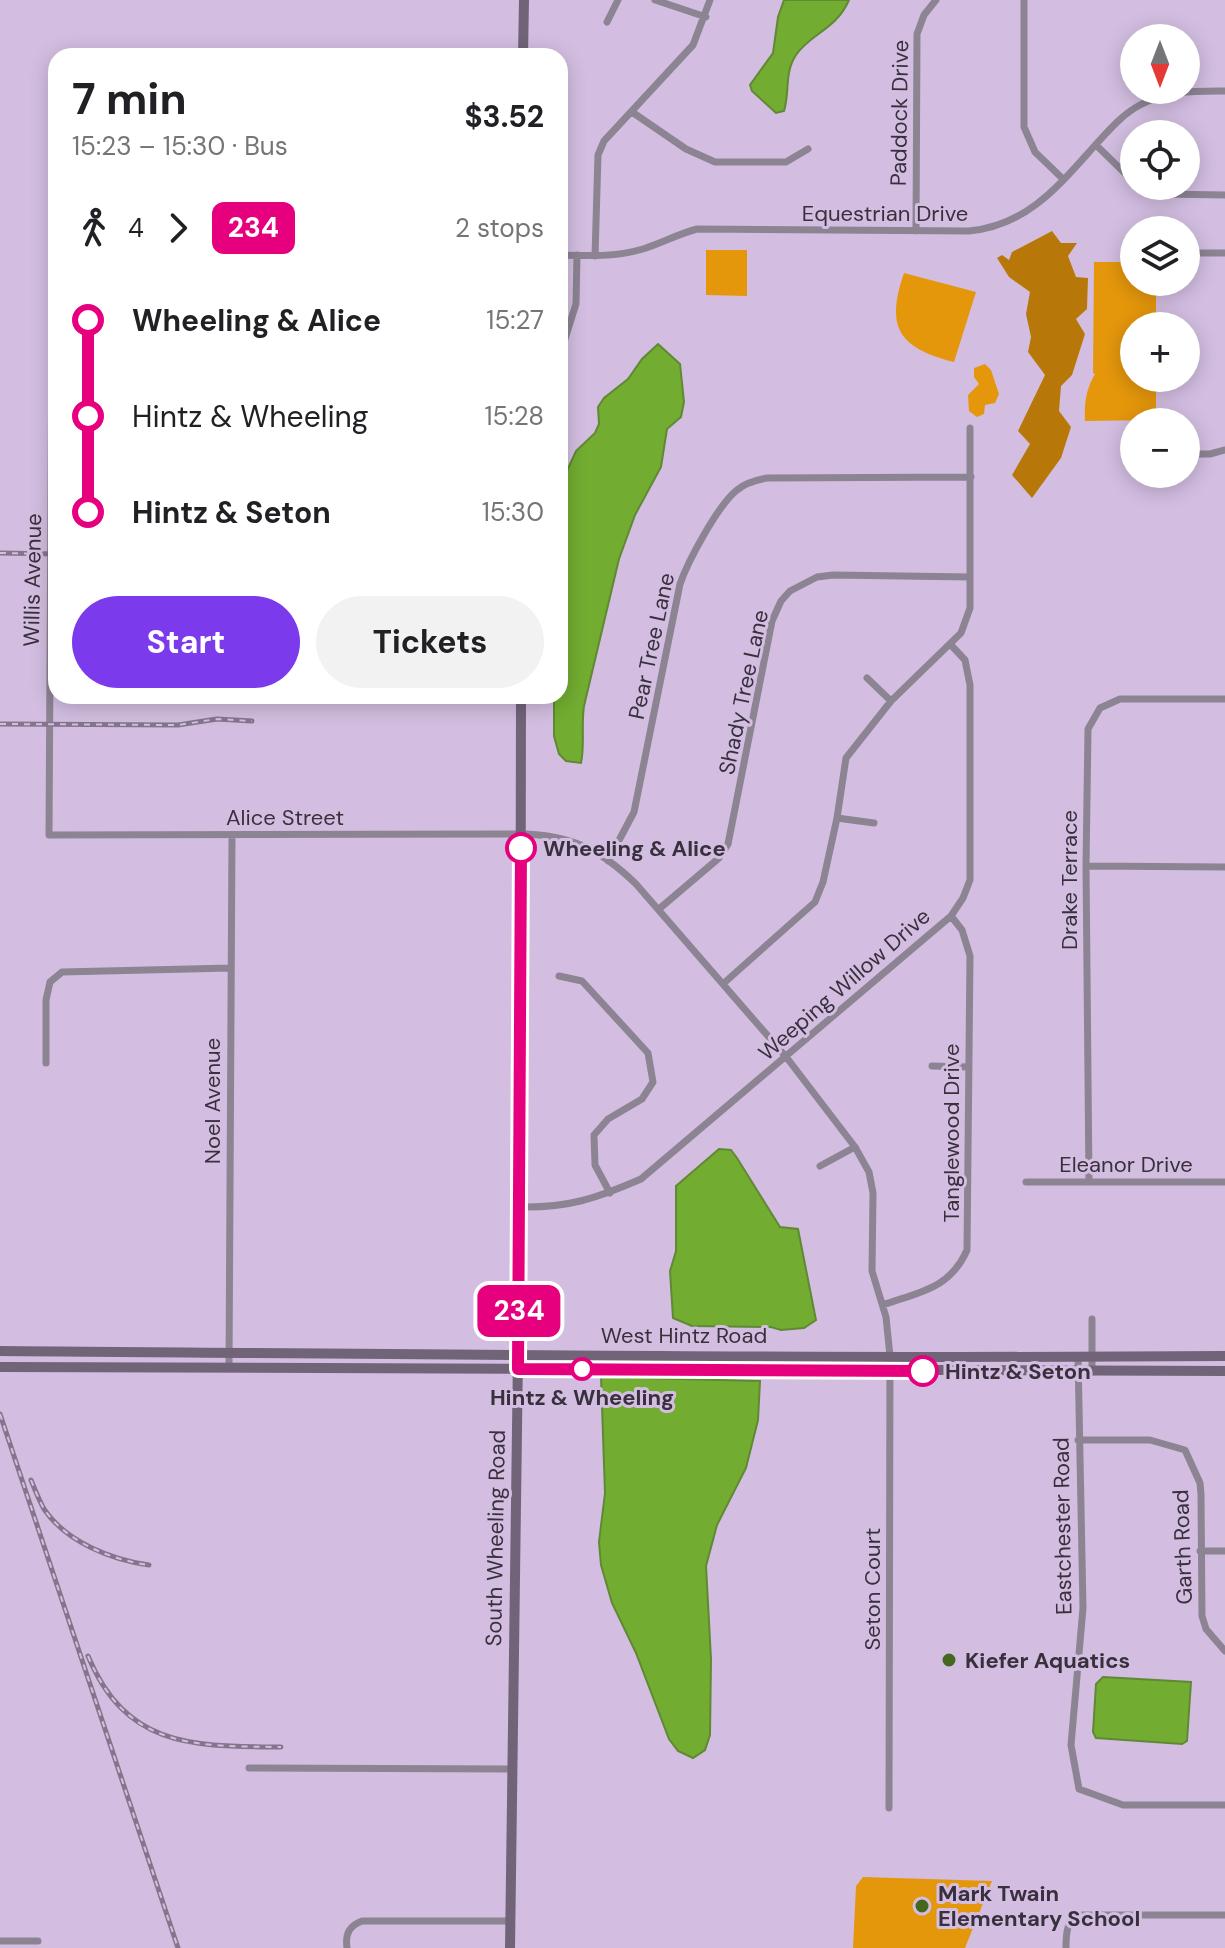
<!DOCTYPE html>
<meta charset="utf-8">
<style>
:root{--surface:#fff;--page:#f2f2f2;--text:#202124;--muted:#757577;--accent:#7c3aed}
body{margin:0;font-family:"DM Sans",sans-serif;background:var(--page);color:var(--text);height:100vh;display:flex;flex-direction:column;font-size:30px;white-space:nowrap}
*{box-sizing:border-box;margin:0}
p{font-size:26px;color:var(--muted)}
.icon{flex:none;width:44px;height:44px;fill:none;stroke:currentColor;stroke-width:2;stroke-linecap:round;stroke-linejoin:round}
.map{position:relative;flex:1;overflow:hidden}
.panel{position:absolute;left:48px;top:48px;width:520px;height:656px;display:flex;flex-direction:column;background:var(--surface);border-radius:24px;box-shadow:0 4px 20px #0003}
.panel>*{flex:none}
.badge{padding:0 16px;border-radius:12px;font-size:28px;line-height:52px}
.needle{width:52px;rotate:180deg}
.tools{position:absolute;left:1120px;top:24px;display:grid;gap:16px}
.tools a{display:grid;place-items:center;width:80px;height:80px;border-radius:50%;background:var(--surface);box-shadow:0 4px 20px #0003;font-size:40px}
.map>.badge{position:absolute;translate:-50% -50%;box-shadow:0 0 0 4px #fff}
.legs{display:flex;align-items:center;gap:12px;height:88px;padding:0 24px;font-size:26px}
.legs p{margin-inline-start:auto}
.summary{display:flex;align-items:center;justify-content:space-between;height:136px;padding:0 24px}
h1{font-size:44px;font-weight:700;line-height:60px}
.cta{display:flex;gap:16px;margin-top:auto;padding:16px 24px}
.cta a{flex:1;height:92px;border-radius:48px;background:var(--accent);color:#fff;font-size:32px;font-weight:700;line-height:92px;text-align:center}
.cta a+a{background:var(--page);color:var(--text)}
ul{padding:0 24px;list-style:none}
li{display:flex;align-items:center;gap:28px;height:96px;font-size:30px}
li i{display:grid;place-items:center;width:12px;height:100%;margin:0 10px;background:currentColor}
li i::after{content:'';width:20px;height:20px;margin:-10px;border:6px solid;border-radius:50%;background:var(--surface)}
li p{margin-inline-start:auto}
li:first-child i{background:linear-gradient(#0000 50%,currentColor 0)}
li:last-child i{background:linear-gradient(currentColor 50%,#0000 0)}
.map>svg:first-child{display:block}
.green{fill:#e5970c}
.forest{fill:#b87809}
.water{fill:#72ad31;stroke:#618835;stroke-width:2}
.lines{fill:none;stroke-linecap:round;stroke-linejoin:round}
.street{stroke:#8d8493;stroke-width:7}
.secondary{stroke:#716479;stroke-width:10}
.rail-casing{stroke:#84758d;stroke-width:5}
.rail{stroke:#d3bee1;stroke-width:2;stroke-dasharray:6;stroke-linecap:butt}
.line-1-casing{stroke:#fff;stroke-width:18}
.line-1{stroke:#e6007e;stroke-width:12}
.stop-1-dot{fill:#fff;stroke:#e6007e;stroke-width:4}
.poi-dot{fill:#456820;stroke:#d3bee1;stroke-width:3}
.labels{text-anchor:middle;stroke-width:6;stroke-linejoin:round;paint-order:stroke}
.street-label{font-size:22px;fill:#39303e;stroke:#d3bee1}
.stop-label{font-size:22px;font-weight:bold;fill:#39303e;stroke:#d3bee1;text-anchor:start}
.poi-label{font-size:22px;font-weight:bold;fill:#39303e;stroke:#d3bee1;text-anchor:start}
</style>
<div class="map">
<svg width="1225" height="1948" viewBox="0 0 1225 1948">
<rect width="100%" height="100%" fill="#d3bee1"/>
<path class="green" d="M706 250H747V296L706 295Z
M1094 262H1134V282H1156V326H1134V378H1156V420L1085 421C1084 404 1086 389 1095 374L1093 373Z
M904 273 976 292 954 362C899 348 885 328 904 273Z
M985 364 991 370 999 394 995 403 985 405 984 414 977 417 969 411 968 395 979 384 974 377V368Z
M863 1877 992 1881 965 1948H853L856 1886Z"/>
<path class="forest" d="M1052 231 1061 243H1077L1068 256 1076 277 1088 278 1087 309 1076 319 1085 334 1072 375 1061 386 1059 411 1071 427 1061 458 1032 498 1012 475 1030 444 1018 431 1045 375 1028 352 1031 337 1026 314 1030 292 1009 277 997 258 1002 255 1009 260 1012 252Z"/>
<path class="water" d="M784 0H849C836 30 811 33 796 55 784 73 790 92 784 111L776 113 752 91 750 85 773 53 778 17Z
M658 344 680 364 684 402 681 417 667 429 661 467 635 515 619 559 584 706C581 725 585 745 581 763L566 761 559 754 554 736V696H560V486L576 451 595 433 599 424 598 407 604 398 628 379 642 359Z
M719 1149 731 1150 737 1158 780 1227 798 1229 816 1320 804 1328 781 1330 771 1327 692 1326 673 1318 670 1271 676 1251V1186Z
M601 1377 760 1381 758 1420 746 1468 717 1525 706 1566 711 1659 710 1735 705 1750 693 1758 678 1751 669 1739 636 1653 612 1603 601 1565 599 1542 605 1493Z
M1103 1677 1191 1682 1187 1741 1182 1744 1096 1738 1093 1732 1096 1684Z"/>
<g class="lines">
<path class="street" d="M655 0 706 17
M1024 0V127L1035 152 1063 179
M607 22 618 0
M632 112 686 149 715 162H786L808 149
M1096 145 1134 182
M1139 186 1161 194 1225 195
M916 231 917 34 924 15 936 0
M1187 253H1225
M560 255C588 256 616 257 643 249 662 243 678 234 697 229L969 231C1028 226 1061 183 1098 142 1111 128 1123 114 1140 105 1167 90 1195 91 1225 91
M595 256 598 155 604 141 693 45 710 0
M56 326 52 331 49 835 521 834C571 835 600 849 636 884L787 1058 855 1147 869 1172 873 1193 872 1271 886 1317 890 1356 889 1808
M564 422V342L576 304 577 255
M1186 454H1210L1225 450
M867 678 891 701
M837 818 874 823
M608 861 634 812 680 584C688 561 718 505 737 490 745 483 756 480 767 478L971 477
M1086 866 1225 867
M659 909 719 858 728 844 772 621 781 601 790 591 817 577 833 575 970 577
M559 976 582 981 648 1053 653 1082 642 1099 608 1119 594 1135 595 1165 610 1193
M724 983 815 902 823 882 837 818 846 758 891 701 961 633 970 608V428
M46 1063V1000L50 982 62 972 231 968
M932 1066 969 1067
M820 1166 855 1147
M1026 1182H1225
M1089 1182 1086 866 1088 729 1100 708 1120 699H1225
M520 1207C569 1208 597 1198 641 1179L951 916 963 898 970 880V685L965 660 951 645
M883 1305C919 1292 950 1289 967 1250L970 956 962 930 951 916
M1092 1319V1372
M1078 1356 1083 1608 1071 1745 1079 1789 1123 1805H1225
M229 1367 232 835
M1078 1440H1150L1185 1450 1200 1483 1201 1494 1202 1616 1206 1629 1225 1651
M1200 1551H1225
M249 1768 512 1769
M0 1941H38
M347 1948C345 1934 349 1926 362 1921H510
M1066 1948C1066 1933 1066 1921 1081 1915H1225"/>
<path class="secondary" d="M523 56 524 0
M0 1351C408 1354 817 1359 1225 1356
M0 1367 1225 1371
M510 1948 520 1207 521 696"/>
<g class="rail-casing">
<path id="rail" d="M0 553 56 554
M0 724 178 725 217 719 252 721
M0 1414 178 1948
M31 1480C35 1490 39 1500 44 1509 66 1542 112 1560 149 1565
M88 1656C127 1749 194 1746 281 1747"/>
</g>
<use href="#rail" class="rail"/>
</g>
<g class="lines">
<g class="line-1-casing">
<path id="line-1" d="M521 848 518 1369 923 1371"/>
</g>
<use href="#line-1" class="line-1"/>
</g>
<g class="stop-1-dot">
<circle cx="521" cy="848" r="14"/>
<circle cx="582" cy="1369" r="10"/>
<circle cx="923" cy="1371" r="14"/>
</g>
<g class="poi-dot">
<circle cx="949" cy="1660" r="8"/>
<circle cx="922" cy="1906" r="8"/>
</g>
<g class="labels">
<g class="street-label">
<text transform="translate(899 113) rotate(-89)" y="8">Paddock Drive</text>
<text x="885" y="221">Equestrian Drive</text>
<text transform="translate(32 580) rotate(-89)" y="8">Willis Avenue</text>
<text transform="translate(651 646) rotate(-78)" y="8">Pear Tree Lane</text>
<text transform="translate(743 692) rotate(-78)" y="8">Shady Tree Lane</text>
<text x="285" y="825">Alice Street</text>
<text transform="translate(1069 880) rotate(-90)" y="8">Drake Terrace</text>
<text transform="translate(844 984) rotate(-41)" y="8">Weeping Willow Drive</text>
<text transform="translate(212 1101) rotate(-90)" y="8">Noel Avenue</text>
<text transform="translate(951 1133) rotate(-90)" y="8">Tanglewood Drive</text>
<text x="1126" y="1172">Eleanor Drive</text>
<text x="684" y="1343">West Hintz Road</text>
<text transform="translate(1062 1526) rotate(-91)" y="8">Eastchester Road</text>
<text transform="translate(495 1538) rotate(-89)" y="8">South Wheeling Road</text>
<text transform="translate(1182 1547) rotate(-92)" y="8">Garth Road</text>
<text transform="translate(872 1589) rotate(-90)" y="8">Seton Court</text>
</g>
<g class="stop-label">
<text x="543" y="856">Wheeling &amp; Alice</text>
<text x="945" y="1379">Hintz &amp; Seton</text>
<text x="582" y="1405" text-anchor="middle">Hintz &amp; Wheeling</text>
</g>
<g class="poi-label">
<text x="965" y="1668">Kiefer Aquatics</text>
<text x="938" y="1901">Mark Twain<tspan x="938" dy="25">Elementary School</tspan></text>
</g>
</g>
</svg>
<div class="tools">
<a><svg class="needle" viewBox="-14 -14 28 28"><path d="M0-13l5 13h-10z" fill="#e53935"/><path d="M0 13l5-13h-10z" fill="#757577"/></svg></a>
<a><svg class="icon" aria-label="locate" viewBox="0 0 24 24"><circle cx="12" cy="12" r="6"/><path d="M12 2v4M12 18v4M2 12h4M18 12h4"/></svg></a>
<a><svg class="icon" aria-label="layers" viewBox="0 0 24 24"><path d="M12 4l9 5-9 5-9-5zM3 14l9 5 9-5"/></svg></a>
<a>+</a>
<a>−</a>
</div>
<b class="badge" style="left:519px;top:1311px;background:#e6007e;color:#fff">234</b>
<section class="panel">
<div class="summary"><div><h1>7 min</h1><p>15:23 – 15:30 · Bus</p></div><b>$3.52</b></div>
<div class="legs"><svg class="icon" aria-label="walk" viewBox="0 0 24 24"><circle cx="13" cy="4" r="2"/><path d="M13 8l-2 6 4 7M11 14l-3 7M7 12l3-4h3l4 4"/></svg>4<svg class="icon" aria-label="forward" viewBox="0 0 24 24"><path d="M9 5l7 7-7 7"/></svg><b class="badge" style="background:#e6007e;color:#fff">234</b><p>2 stops</p></div>
<ul>
<li><i style="color:#e6007e"></i><b>Wheeling &amp; Alice</b><p>15:27</p></li>
<li><i style="color:#e6007e"></i><span>Hintz &amp; Wheeling</span><p>15:28</p></li>
<li><i style="color:#e6007e"></i><b>Hintz &amp; Seton</b><p>15:30</p></li>
</ul>
<div class="cta"><a>Start</a><a>Tickets</a></div>
</section>
</div>
